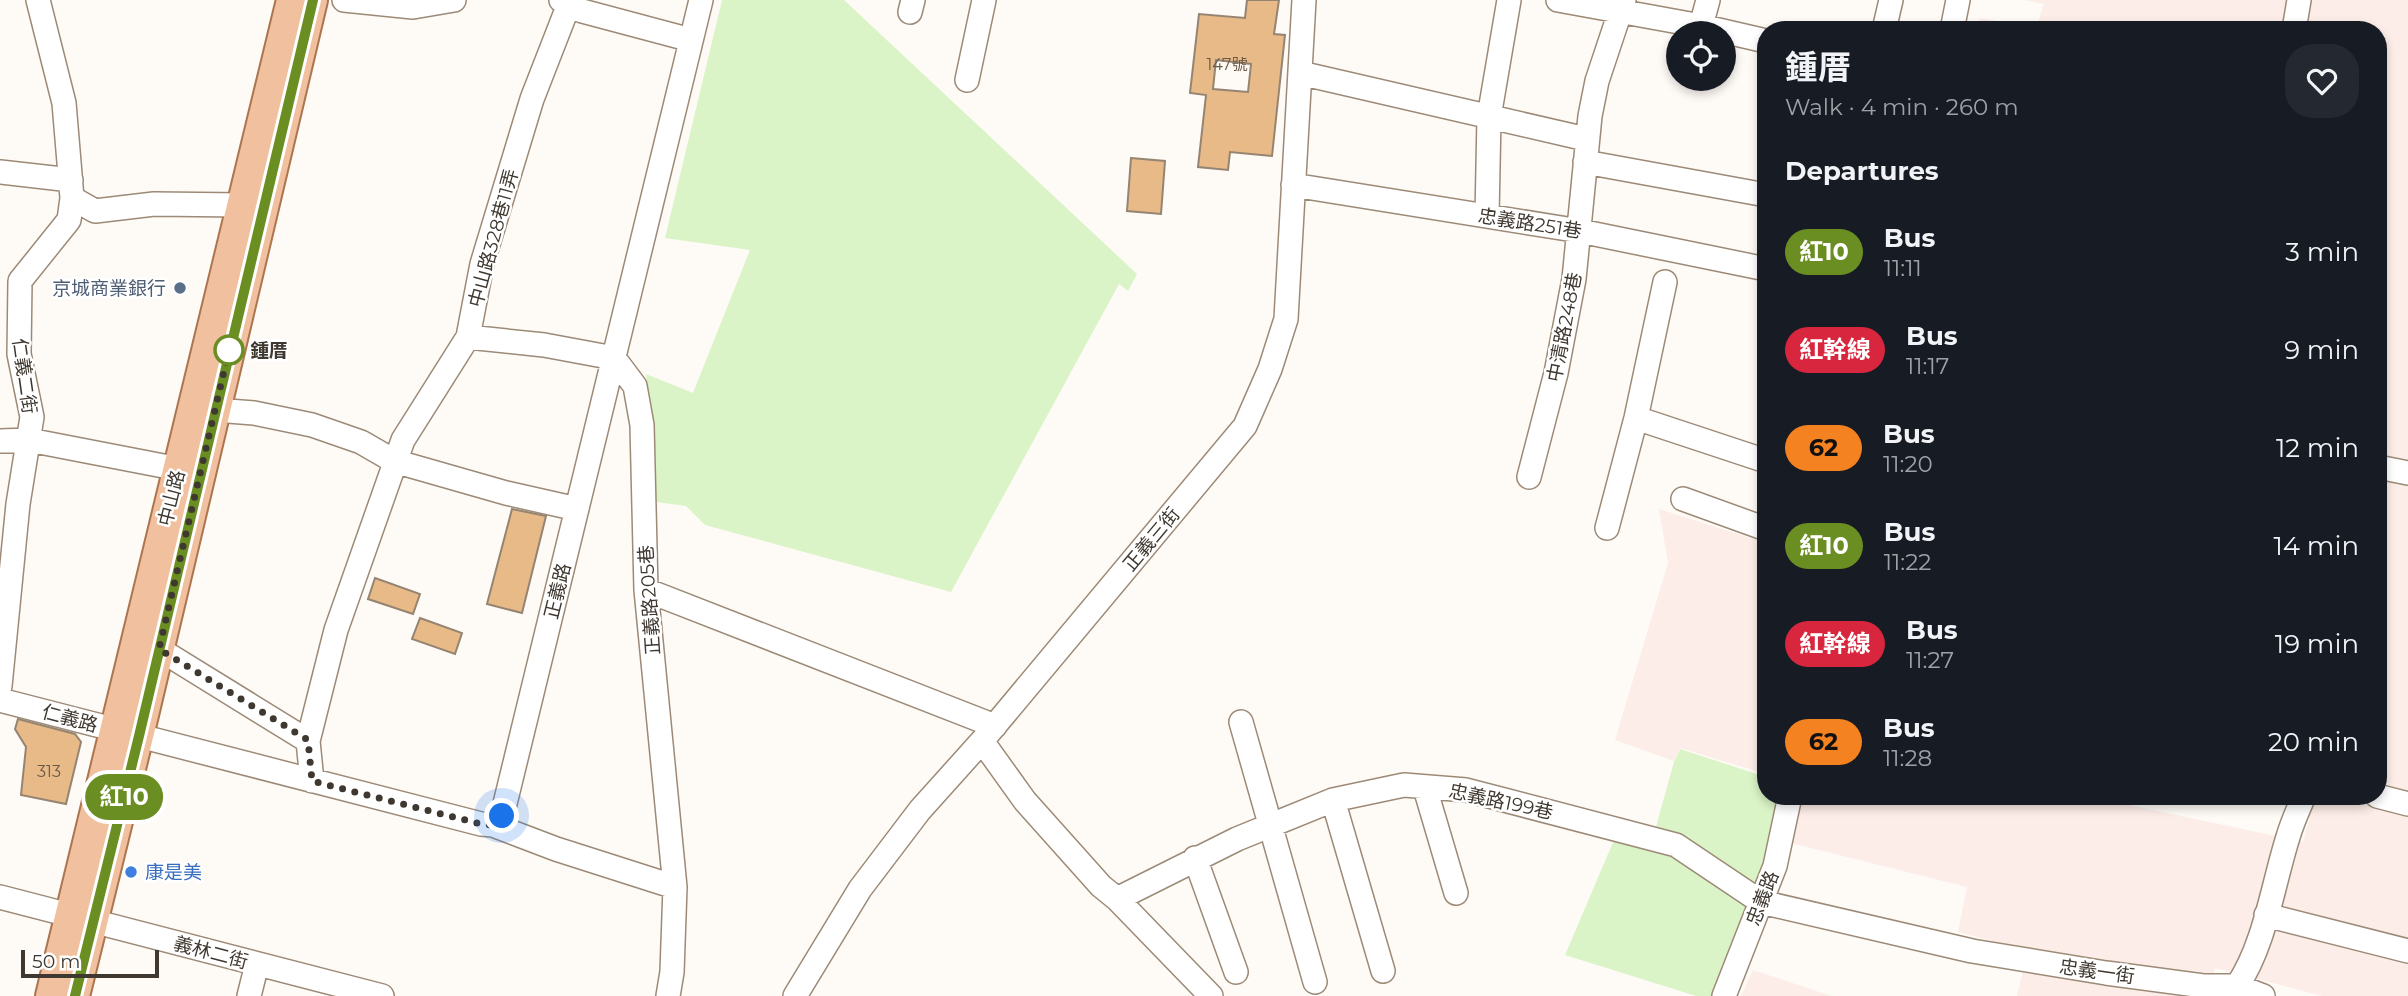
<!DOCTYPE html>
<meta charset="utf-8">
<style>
:root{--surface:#171b24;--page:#242831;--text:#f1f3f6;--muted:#9ea1a6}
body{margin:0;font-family:Montserrat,"Noto Sans TC",sans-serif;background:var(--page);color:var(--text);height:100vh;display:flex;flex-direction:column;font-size:26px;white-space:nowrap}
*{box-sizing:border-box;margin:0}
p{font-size:23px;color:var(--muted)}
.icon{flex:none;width:38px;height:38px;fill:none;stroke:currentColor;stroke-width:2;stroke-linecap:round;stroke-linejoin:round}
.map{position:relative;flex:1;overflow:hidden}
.panel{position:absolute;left:1757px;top:21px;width:630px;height:784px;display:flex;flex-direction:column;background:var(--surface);border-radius:28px;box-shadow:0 4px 10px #0003}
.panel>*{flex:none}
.badge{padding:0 14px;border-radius:23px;font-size:24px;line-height:46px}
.fabs{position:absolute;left:1666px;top:21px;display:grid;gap:14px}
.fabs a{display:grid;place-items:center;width:70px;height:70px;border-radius:50%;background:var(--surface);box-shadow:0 4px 10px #0003;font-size:35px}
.scale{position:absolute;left:21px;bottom:18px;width:138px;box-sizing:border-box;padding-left:7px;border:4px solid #3f3830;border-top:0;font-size:19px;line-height:24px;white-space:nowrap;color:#3f3830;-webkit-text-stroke:5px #fff;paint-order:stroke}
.you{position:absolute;width:35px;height:35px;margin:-18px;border:5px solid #fff;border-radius:50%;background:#1a73e8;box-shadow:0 0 0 10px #1a73e833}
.map>.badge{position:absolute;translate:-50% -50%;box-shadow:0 0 0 4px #fff}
h2{padding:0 28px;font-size:26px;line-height:63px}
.round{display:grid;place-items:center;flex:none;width:74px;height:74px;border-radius:28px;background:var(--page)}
.headline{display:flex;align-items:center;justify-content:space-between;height:119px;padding:0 28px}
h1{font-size:33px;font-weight:700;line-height:52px}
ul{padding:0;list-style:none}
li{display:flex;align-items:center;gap:21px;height:98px;padding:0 28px}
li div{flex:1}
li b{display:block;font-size:26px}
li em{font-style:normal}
li .badge{min-width:77px;font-weight:700;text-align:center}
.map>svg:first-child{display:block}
.industrial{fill:#fcede8}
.green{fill:#dbf4c7}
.building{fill:#e8ba87;stroke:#958471;stroke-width:2;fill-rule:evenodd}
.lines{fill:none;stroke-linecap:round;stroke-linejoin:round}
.minor-casing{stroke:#9c8a77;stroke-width:26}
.major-casing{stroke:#ac754f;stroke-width:32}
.minor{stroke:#fff;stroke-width:23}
.major{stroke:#f0c09f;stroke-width:28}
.line-casing{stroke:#fff;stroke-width:16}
.line{stroke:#6b8e23;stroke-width:10}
.walk{stroke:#3f3830;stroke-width:7;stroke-dasharray:0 12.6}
.service-dot{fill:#5c6f8a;stroke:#fff;stroke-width:2.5}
.stop-dot{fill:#fff;stroke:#6b8e23;stroke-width:3.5}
.shop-dot{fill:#3f7fe0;stroke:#fff;stroke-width:2.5}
.labels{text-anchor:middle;stroke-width:5;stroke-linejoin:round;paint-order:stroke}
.number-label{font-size:16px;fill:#695846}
.street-label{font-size:19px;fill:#3f3830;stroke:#fff}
.service-label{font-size:19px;fill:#4e5e75;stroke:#fff;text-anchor:end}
.stop-label{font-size:19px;font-weight:bold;fill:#3f3830;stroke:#fff;text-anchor:start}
.shop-label{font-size:19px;fill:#366cbe;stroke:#fff;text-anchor:start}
</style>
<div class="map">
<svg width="2408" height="996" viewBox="0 0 2408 996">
<rect width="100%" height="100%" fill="#fefaf6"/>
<path class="industrial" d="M2025 0H2408V996H2322L2215 968 2207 996H2017L2028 950 1958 932 1967 887 1791 843 1802 796H2087L2303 842 2316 796H2378V30H1977L1980 18 2036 28 2044 4Z
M1659 509 1766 543V774L1680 748 1674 761 1615 740 1668 563Z
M1753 970 1831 996H1741Z"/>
<path class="green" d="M722 0H844L1137 274 1128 291 1119 284 951 592 705 525 686 506 656 502 655 447 646 374 693 393 750 250 665 238Z
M1680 749 1766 777V796H1782L1752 898 1711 996H1696L1565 955 1617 833 1652 841 1674 762Z"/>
<path class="building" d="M1247 0H1279L1274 34 1285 35 1272 156 1230 152 1228 170 1198 167 1206 95 1190 93 1199 14 1245 18ZM1216 60 1251 64 1248 92 1213 89Z
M1131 158 1165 161 1161 214 1127 211Z
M512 509 546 516 522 613 487 604Z
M375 578 420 594 413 614 368 599Z
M420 618 462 633 455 654 412 639Z
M18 719 75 734 81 742 66 804 21 795 26 747 15 729Z"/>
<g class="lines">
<g class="minor-casing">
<path id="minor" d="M344 0 413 7 454 0
M561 0 582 11 691 40
M1558 0 1701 26 1766 41
M910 12 913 0
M1701 26 1708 0
M1884 30 1891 0
M1952 30 1958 0
M2294 30 2299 0
M1300 73 1586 139
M967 80 984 0
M1585 162 1766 195
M0 172 71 180
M1293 185 1580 231 1766 269
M72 198 95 211 154 204 242 205
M1487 216 1489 117 1509 0
M468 337 544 345 614 358 635 386 642 425 646 590 675 887 672 972 668 996
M215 410 254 413 312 425 361 442 394 461 506 493 577 509
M1636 418 1766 461
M0 441 29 440 179 469
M2378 467 2408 473
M1529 477 1556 373 1574 279 1590 116 1597 81 1624 0
M1683 499 1766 529
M1607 528 1636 418 1665 282
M646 590 995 726
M159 649 308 741
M0 686 18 504 32 417 19 354 20 281 69 220 72 198 64 103 38 0
M0 700 481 824 493 825 502 816 701 0
M1241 722 1315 982
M982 741 1025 801 1101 886 1117 899 1211 996
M312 781 308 741 336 630 403 440 468 337 482 264 532 99 569 4
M1425 788 1456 893
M2377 796 2408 804
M1333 800 1383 971
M493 825 556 849 675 887
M1195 858 1236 972
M0 897 382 996
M1117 899 1237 839 1333 800 1404 785 1466 790 1676 845 1761 902 1972 951 2106 973 2203 986H2237L2263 996
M2266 915 2408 951
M2237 986C2265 945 2273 884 2288 837 2292 823 2298 810 2304 796
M249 996 257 964
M795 996 860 889 920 810 982 741 1245 426 1270 369 1286 319 1304 0
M1724 996 1775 866 1790 796"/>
</g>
<g class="major-casing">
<path id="major" d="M50 996 291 0
M75 996 139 736 313 0"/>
</g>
<use href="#minor" class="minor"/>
<use href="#major" class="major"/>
</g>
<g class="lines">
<g class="line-casing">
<path id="line" d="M75 996 139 736 313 0"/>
</g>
<use href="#line" class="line"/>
<path class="walk" d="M229 350 159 649 308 740 312 781 481 824 493 825 502 816"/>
</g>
<circle class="service-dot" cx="180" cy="288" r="7"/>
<circle class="stop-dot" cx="229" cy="350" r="14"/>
<circle class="shop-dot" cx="131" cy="872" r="7"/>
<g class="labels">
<g class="number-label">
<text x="1227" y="70">147號</text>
<text x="49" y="777">313</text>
</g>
<g class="street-label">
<text transform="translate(1530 223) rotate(9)" y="7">忠義路251巷</text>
<text transform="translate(493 238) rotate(-75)" y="7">中山路328巷11弄</text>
<text transform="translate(1564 327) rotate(-79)" y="7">中清路248巷</text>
<text transform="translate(25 376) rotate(82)" y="7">仁義二街</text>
<text transform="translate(171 498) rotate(-76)" y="7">中山路</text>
<text transform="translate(1151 539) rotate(-50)" y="7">正義三街</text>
<text transform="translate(557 591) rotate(-76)" y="7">正義路</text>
<text transform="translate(649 600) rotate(-94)" y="7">正義路205巷</text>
<text transform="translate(70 718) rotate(15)" y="7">仁義路</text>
<text transform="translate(1501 801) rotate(12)" y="7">忠義路199巷</text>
<text transform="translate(1762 898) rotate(-69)" y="7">忠義路</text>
<text transform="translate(211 952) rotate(15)" y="7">義林二街</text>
<text transform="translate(2097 971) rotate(8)" y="7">忠義一街</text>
</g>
<g class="service-label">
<text x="166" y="295">京城商業銀行</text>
</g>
<g class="stop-label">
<text x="250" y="357">鍾厝</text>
</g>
<g class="shop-label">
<text x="145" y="879">康是美</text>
</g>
</g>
</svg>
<div class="fabs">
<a><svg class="icon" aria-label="locate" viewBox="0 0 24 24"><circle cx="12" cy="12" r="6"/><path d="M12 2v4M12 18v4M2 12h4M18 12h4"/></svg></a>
</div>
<div class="scale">50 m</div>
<div class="you" style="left:502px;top:816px"></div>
<b class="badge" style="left:124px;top:797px;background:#6b8e23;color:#fff">紅10</b>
<section class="panel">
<div class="headline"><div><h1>鍾厝</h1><p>Walk · 4 min · 260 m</p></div><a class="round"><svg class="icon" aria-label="heart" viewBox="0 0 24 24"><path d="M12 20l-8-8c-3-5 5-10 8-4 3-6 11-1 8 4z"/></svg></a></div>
<h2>Departures</h2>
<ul>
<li><span class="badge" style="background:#6b8e23;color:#fff">紅10</span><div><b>Bus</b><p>11:11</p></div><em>3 min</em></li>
<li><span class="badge" style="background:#d7263d;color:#fff">紅幹線</span><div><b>Bus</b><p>11:17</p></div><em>9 min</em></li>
<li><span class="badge" style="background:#f58220;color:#111">62</span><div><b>Bus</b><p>11:20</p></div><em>12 min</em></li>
<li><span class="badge" style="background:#6b8e23;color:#fff">紅10</span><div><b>Bus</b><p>11:22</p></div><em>14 min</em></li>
<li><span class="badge" style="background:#d7263d;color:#fff">紅幹線</span><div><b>Bus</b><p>11:27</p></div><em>19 min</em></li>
<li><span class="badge" style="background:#f58220;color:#111">62</span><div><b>Bus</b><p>11:28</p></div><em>20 min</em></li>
</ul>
</section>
</div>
